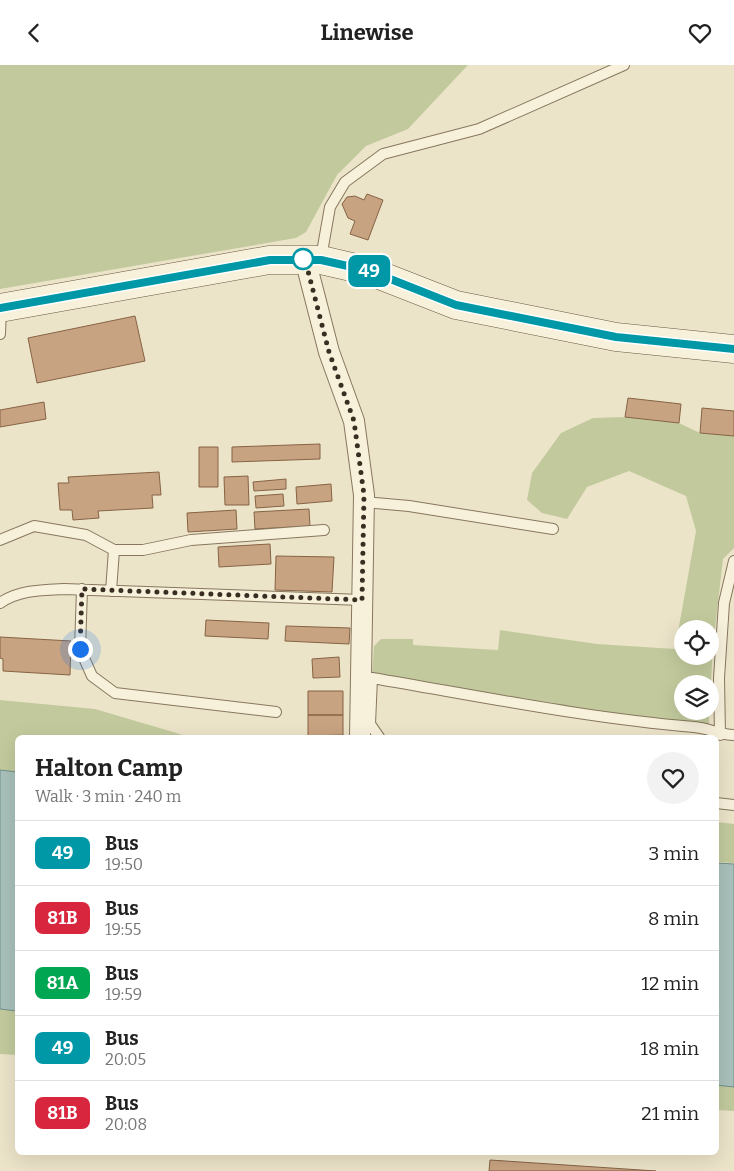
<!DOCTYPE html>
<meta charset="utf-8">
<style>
:root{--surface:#fff;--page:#f2f2f2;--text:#222;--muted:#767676;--line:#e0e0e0}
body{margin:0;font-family:Bitter,serif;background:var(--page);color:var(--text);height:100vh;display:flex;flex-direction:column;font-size:19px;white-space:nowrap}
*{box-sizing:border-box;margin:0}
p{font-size:16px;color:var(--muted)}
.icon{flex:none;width:28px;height:28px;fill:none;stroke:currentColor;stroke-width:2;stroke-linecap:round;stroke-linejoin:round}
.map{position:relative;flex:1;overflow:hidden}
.drawer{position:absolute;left:15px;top:670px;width:704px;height:420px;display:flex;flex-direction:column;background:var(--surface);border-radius:8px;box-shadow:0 5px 20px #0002}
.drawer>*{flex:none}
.badge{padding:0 10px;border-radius:8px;font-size:18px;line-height:32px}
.buttons{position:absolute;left:674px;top:555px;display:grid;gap:10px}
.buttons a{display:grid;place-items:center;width:45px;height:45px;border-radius:50%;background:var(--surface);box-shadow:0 5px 20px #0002;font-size:25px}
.you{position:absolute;width:25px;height:25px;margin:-12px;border:4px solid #fff;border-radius:50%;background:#1a73e8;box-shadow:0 0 0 8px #1a73e833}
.map>.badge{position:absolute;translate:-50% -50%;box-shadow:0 0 0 2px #fff}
.round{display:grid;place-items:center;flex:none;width:52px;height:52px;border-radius:26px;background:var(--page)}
.headline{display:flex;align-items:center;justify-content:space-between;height:85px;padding:0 20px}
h1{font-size:24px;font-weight:700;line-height:38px}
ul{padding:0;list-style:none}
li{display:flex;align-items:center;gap:15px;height:65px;padding:0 20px;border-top:1px solid var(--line)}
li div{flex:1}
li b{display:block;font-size:19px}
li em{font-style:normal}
li .badge{min-width:55px;font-weight:700;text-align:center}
header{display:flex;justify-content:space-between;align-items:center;height:65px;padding:0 20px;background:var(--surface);font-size:22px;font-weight:700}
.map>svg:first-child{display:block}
.green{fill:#c2ca9d;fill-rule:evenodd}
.water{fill:#a9c1bb;stroke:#708f89}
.building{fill:#c8a381;stroke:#866345}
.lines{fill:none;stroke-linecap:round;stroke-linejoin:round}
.lane-casing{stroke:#88775e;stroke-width:12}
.street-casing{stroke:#88775e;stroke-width:22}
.secondary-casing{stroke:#6a5841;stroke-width:29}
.lane{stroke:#f7f1dc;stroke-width:10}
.street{stroke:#f7f1dc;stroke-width:20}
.secondary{stroke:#f7f1dc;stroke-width:28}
.line-casing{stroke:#fff;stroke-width:11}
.line{stroke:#0098a7;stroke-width:8}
.walk{stroke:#392e21;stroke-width:5;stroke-dasharray:0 9}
.stop-dot{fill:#fff;stroke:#0098a7;stroke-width:2.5}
</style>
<header><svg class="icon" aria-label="back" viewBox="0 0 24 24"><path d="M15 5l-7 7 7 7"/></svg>Linewise<svg class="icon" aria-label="heart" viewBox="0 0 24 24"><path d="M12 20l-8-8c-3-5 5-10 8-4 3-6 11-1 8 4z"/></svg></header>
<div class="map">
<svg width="734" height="1106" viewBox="0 0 734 1106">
<rect width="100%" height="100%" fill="#ece4c9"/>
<path class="green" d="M0 0H468L408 64 366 81 337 110 306 167 296 173 0 224Z
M625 352 679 358 700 368 734 371V483L723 494 713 581 710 635V619H682V646H709V663L372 613 374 581 381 574H413V580L498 585 500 565 597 579 675 584 696 466 686 431 629 406 587 422 567 454 542 448 527 435 532 408 561 368 593 353ZM682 564H710V591H682Z
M0 635 95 644 190 672H18L17 707 0 705Z
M716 757 734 759V798L716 797Z
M0 944 17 946V990L0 989Z
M716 1020 734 1022V1046L716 1045Z"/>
<path class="water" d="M0 705 17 707V946L0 944Z
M716 798 734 799V1022L716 1020Z"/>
<path class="building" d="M367 129 383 135 368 175 350 169 355 156 348 153 342 139 347 132 355 131 364 135Z
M135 251 145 296 37 318 28 273Z
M628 333 681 339 679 358 625 352Z
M44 337 46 354 0 362V345Z
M702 343 734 346V371L700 368Z
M320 379V394L232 397V382Z
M199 382H218V422H199Z
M159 407 161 430H152L153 443 98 446 99 453 73 455 72 445H60L58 418H69L68 412Z
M248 411 249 440H225L224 412Z
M286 414V424L254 426 253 417Z
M331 419 332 436 297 439 296 422Z
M283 429 284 441 256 443 255 431Z
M309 444 310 461 255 464 254 447Z
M236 445 237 464 188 467 187 448Z
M270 479 271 499 219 502 218 482Z
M276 491 334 492 332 527 275 525Z
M206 555 269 558 268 574 205 571Z
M286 561 350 563 349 579 285 576Z
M0 572 71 576 70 610 3 606V594L0 593Z
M339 592 340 612 313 613 312 594Z
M308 626H343V650H308Z
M308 650H343V670L308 671Z
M221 1088H248V1089Z
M490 1095 656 1106H489Z"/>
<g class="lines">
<g class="lane-casing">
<path id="lane" d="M321 193 330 142 345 117 383 89 479 64 624 0
M0 269 1 243
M364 437 409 441 553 464
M0 475 34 461 86 470 114 485 111 526
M114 485H143L191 475 324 465
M82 524 80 584 92 611 115 628 276 647
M0 538C19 525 41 525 64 524L362 535
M720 670 719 613 724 538 734 496
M379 672 370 659 372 613C479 631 586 653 694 662 709 663 719 670 734 670
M716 738 734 740"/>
</g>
<g class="street-casing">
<path id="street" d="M305 194 329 287 354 356 364 430 360 672"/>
</g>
<g class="secondary-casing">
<path id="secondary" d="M0 243 269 195H321L369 206 456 240 616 272 734 284"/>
</g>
<use href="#lane" class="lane"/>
<use href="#street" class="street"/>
<use href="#secondary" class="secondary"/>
</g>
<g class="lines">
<g class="line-casing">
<path id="line" d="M0 243 270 195H321L370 206 456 240 616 272 734 284"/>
</g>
<use href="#line" class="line"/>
<path class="walk" d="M80 584 82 524 362 535 364 430 354 356 329 287 308 206 303 194"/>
</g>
<circle class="stop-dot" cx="303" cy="194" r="10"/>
</svg>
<div class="buttons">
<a><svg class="icon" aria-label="locate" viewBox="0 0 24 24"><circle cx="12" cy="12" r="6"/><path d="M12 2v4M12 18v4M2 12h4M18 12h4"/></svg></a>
<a><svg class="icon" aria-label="layers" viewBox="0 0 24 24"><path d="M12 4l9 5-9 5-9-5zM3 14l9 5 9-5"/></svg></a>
</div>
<div class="you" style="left:80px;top:584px"></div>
<b class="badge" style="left:369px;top:206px;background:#0098a7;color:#fff">49</b>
<section class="drawer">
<div class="headline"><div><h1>Halton Camp</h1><p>Walk · 3 min · 240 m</p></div><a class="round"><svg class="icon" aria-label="heart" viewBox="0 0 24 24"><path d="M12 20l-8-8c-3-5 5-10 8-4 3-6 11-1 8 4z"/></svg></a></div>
<ul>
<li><span class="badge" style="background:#0098a7;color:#fff">49</span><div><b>Bus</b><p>19:50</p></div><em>3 min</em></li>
<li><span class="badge" style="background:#d7263d;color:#fff">81B</span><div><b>Bus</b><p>19:55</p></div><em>8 min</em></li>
<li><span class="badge" style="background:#00a651;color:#fff">81A</span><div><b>Bus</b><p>19:59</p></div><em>12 min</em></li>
<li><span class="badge" style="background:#0098a7;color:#fff">49</span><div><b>Bus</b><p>20:05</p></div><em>18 min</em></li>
<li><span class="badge" style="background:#d7263d;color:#fff">81B</span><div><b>Bus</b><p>20:08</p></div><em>21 min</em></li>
</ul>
</section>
</div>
